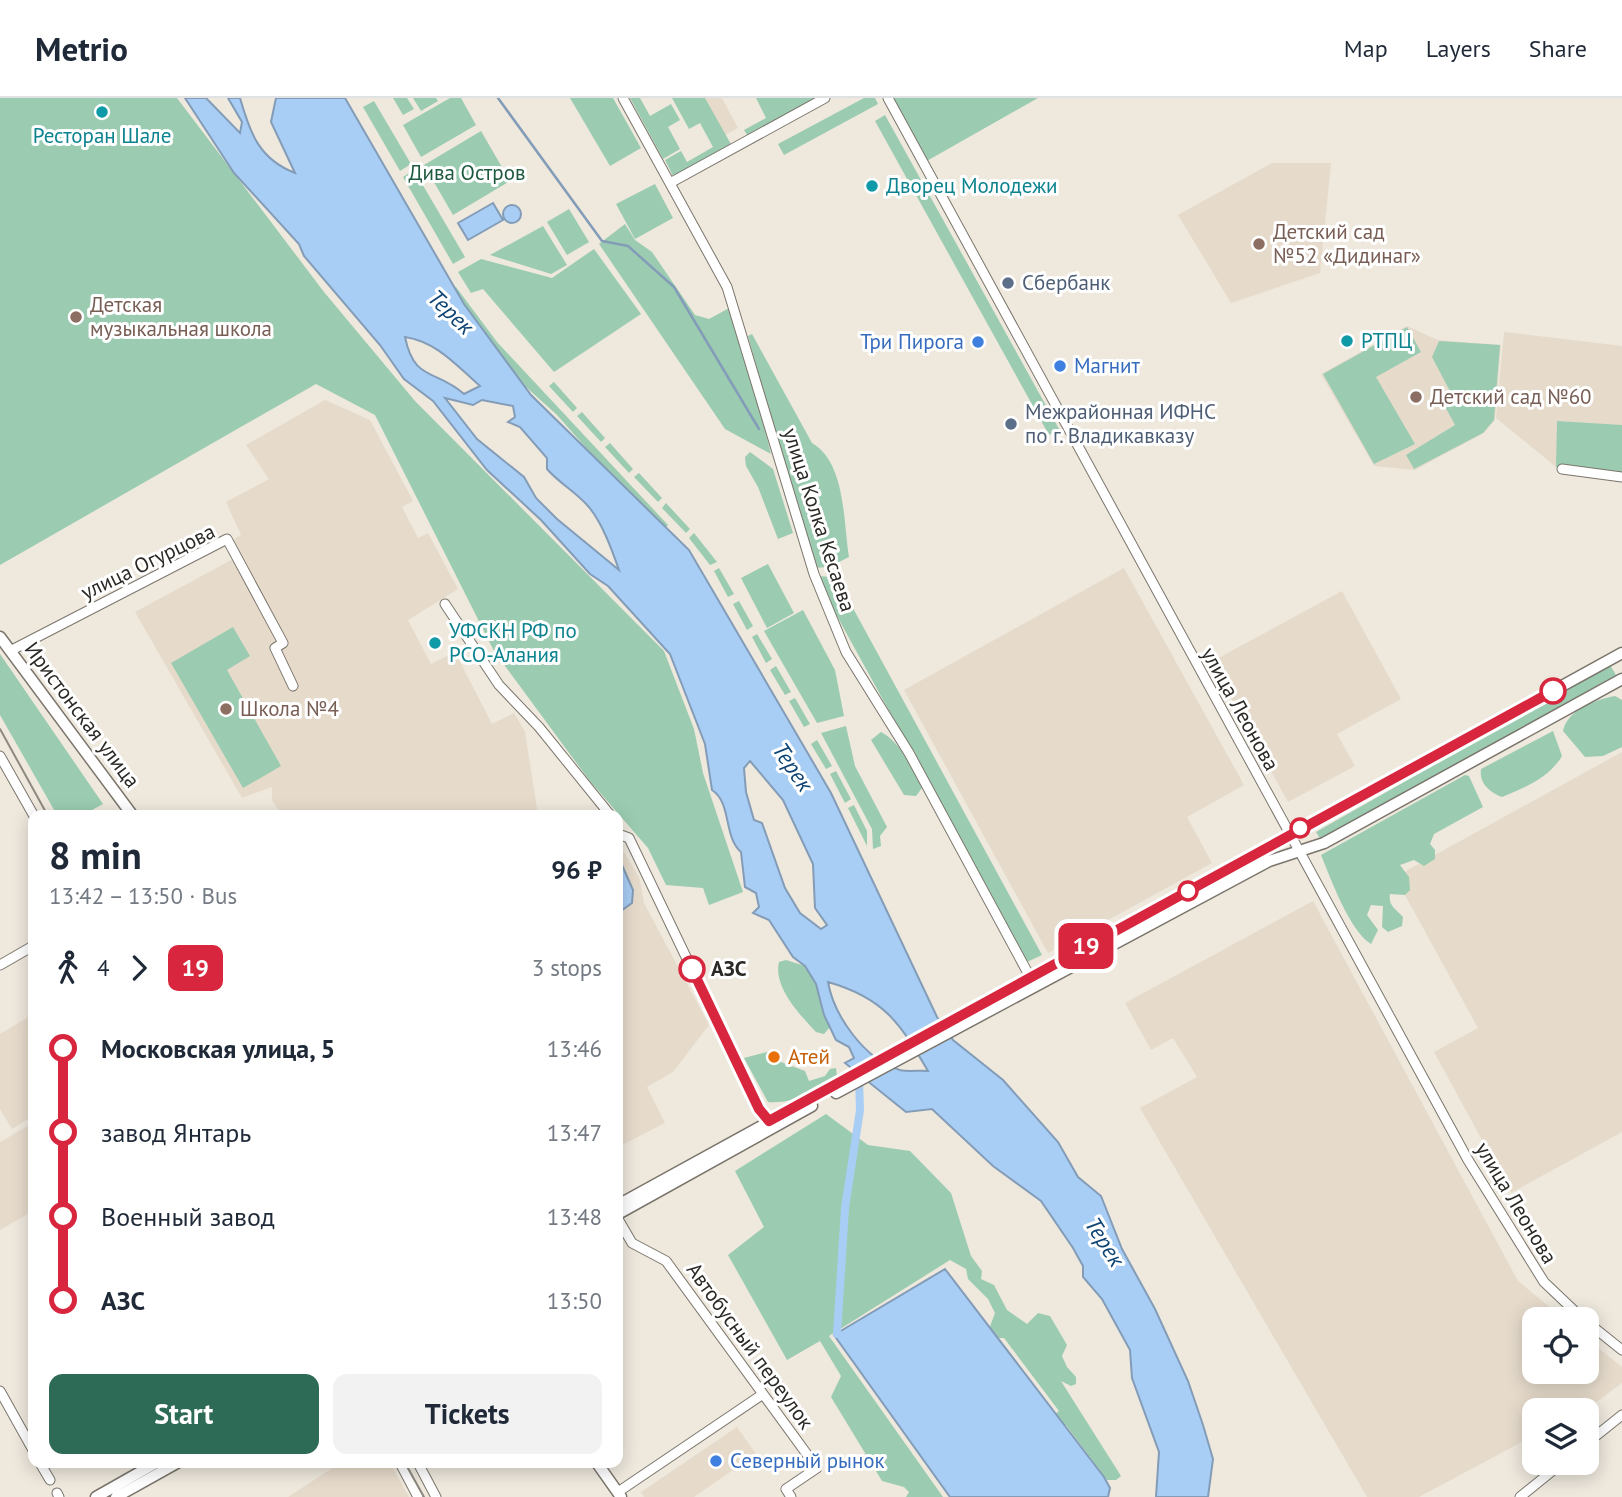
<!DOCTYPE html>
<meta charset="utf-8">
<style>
:root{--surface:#fff;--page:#f2f2f3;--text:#1f2937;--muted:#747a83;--line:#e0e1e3;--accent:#2d6b57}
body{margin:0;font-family:"PT Sans",sans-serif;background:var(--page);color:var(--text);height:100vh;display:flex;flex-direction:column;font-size:26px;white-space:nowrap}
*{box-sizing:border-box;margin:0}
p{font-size:23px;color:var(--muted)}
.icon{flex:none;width:38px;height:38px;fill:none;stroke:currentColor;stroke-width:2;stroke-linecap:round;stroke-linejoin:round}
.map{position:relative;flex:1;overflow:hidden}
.details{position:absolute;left:28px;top:712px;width:595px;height:658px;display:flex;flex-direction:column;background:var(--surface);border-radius:14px;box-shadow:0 4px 18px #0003}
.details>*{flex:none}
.badge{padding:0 14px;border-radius:10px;font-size:24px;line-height:46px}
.fabs{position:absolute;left:1522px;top:1209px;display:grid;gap:14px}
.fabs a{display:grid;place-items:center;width:77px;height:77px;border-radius:14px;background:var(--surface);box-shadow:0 4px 18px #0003;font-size:35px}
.map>.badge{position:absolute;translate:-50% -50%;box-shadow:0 0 0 4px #fff}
.legs{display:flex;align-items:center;gap:10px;height:77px;padding:0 21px;font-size:23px}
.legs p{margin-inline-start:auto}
.summary{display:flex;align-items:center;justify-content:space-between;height:119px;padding:0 21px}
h1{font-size:38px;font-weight:700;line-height:52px}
.primary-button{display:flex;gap:14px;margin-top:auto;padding:14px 21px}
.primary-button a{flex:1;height:80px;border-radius:14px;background:var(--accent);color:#fff;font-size:28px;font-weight:700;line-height:80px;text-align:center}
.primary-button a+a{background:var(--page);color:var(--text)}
ul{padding:0 21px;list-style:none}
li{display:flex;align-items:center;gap:24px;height:84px;font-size:26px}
li i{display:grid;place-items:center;width:10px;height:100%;margin:0 9px;background:currentColor}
li i::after{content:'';width:18px;height:18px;margin:-9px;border:5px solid;border-radius:50%;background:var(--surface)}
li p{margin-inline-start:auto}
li:first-child i{background:linear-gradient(#0000 50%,currentColor 0)}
li:last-child i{background:linear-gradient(currentColor 50%,#0000 0)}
header{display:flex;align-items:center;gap:42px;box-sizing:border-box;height:98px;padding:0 35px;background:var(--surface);border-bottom:2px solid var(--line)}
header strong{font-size:33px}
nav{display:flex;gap:38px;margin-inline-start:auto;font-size:24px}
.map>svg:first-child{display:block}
.built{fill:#e6dbcb}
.green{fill:#9bccb1}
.water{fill:#a9cef5;stroke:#839cb7;stroke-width:2;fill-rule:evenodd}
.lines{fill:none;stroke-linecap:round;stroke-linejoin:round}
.stream{stroke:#839cb7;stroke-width:2.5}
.canal{stroke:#a9cef5;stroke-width:8}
.minor-casing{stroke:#7b756c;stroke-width:11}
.major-casing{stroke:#7b756c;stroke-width:13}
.minor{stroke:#fff;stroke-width:9}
.major{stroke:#fff;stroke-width:10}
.tram{stroke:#8d8981;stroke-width:2}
.line-1-casing{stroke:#fff;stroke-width:16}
.line-1{stroke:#d7263d;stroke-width:10}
.culture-dot{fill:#0f9aa8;stroke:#fff;stroke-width:2.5}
.education-dot{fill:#8d6e63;stroke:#fff;stroke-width:2.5}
.service-dot{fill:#5c6f8a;stroke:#fff;stroke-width:2.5}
.shop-dot{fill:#3f7fe0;stroke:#fff;stroke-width:2.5}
.stop-1-dot{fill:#fff;stroke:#d7263d;stroke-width:3.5}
.food-dot{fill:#e8710a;stroke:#fff;stroke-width:2.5}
.labels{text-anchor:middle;stroke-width:6;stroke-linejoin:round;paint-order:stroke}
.culture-label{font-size:21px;fill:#0d838f;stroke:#fff;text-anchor:start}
.park-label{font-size:21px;fill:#1d593d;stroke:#fff}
.education-label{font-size:21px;fill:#785e54;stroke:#fff;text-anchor:start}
.service-label{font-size:21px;fill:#4e5e75;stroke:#fff;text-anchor:start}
.shop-label{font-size:21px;fill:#366cbe;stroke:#fff;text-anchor:start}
.street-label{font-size:21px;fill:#2b2925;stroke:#fff}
.stop-label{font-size:21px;font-weight:bold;fill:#2b2925;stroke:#fff;text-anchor:start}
.food-label{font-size:21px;fill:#c56008;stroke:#fff;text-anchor:start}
.water-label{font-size:23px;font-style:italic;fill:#0e4474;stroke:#fff}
</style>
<header>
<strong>Metrio</strong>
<nav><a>Map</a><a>Layers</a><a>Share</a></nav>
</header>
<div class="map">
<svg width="1622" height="1399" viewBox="0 0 1622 1399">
<rect width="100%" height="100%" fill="#eee8dd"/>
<path class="built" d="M698 0H722L738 30 720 40Z
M1272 65H1331L1320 175 1231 205 1178 117Z
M1407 228 1438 242 1501 247 1495 322 1484 335 1415 372 1374 368 1321 276Z
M1504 234 1622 248V376L1556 369 1496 320Z
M325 302 370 322 413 403 402 409 418 440 428 435 458 491 408 522 431 566 455 554 492 626 514 615 525 634 538 717 316 718 314 713 306 717H282L272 702V689L242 700 135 514 235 460 273 524 233 442 241 437 226 404 269 381 246 347Z
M1124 470 1244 687 1187 719 1212 765 1048 855 904 592Z
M1342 493 1401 601 1337 636 1355 668 1288 704 1211 564Z
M1622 654V1034L1511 1095 1434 954 1478 930 1395 779Z
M618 744 640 781 644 805 709 927 673 974 647 989 665 1025 618 1049Z
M1313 803 1518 1183 1564 1221 1535 1222V1274H1587V1241L1622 1269V1285L1598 1303 1579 1312H1535V1337L1419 1399H1367L1140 1010 1197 979 1173 940 1151 952 1125 905Z
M33 916V1018L12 1031 0 1011V936Z
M33 1025V1113L0 1132V1044Z
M737 1329 756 1356 694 1399H644L641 1394Z
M340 1365H390L409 1399H288Z"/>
<path class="green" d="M0 0H177L324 194 415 303 664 553 694 631 703 675 743 794 709 807 703 790 666 787 648 750 589 682 494 553 375 317 316 286 0 467Z
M393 0H407L414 11 403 17Z
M413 0H436L438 3 421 13Z
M450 0H461L476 27 421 59 403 27Z
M570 0H613L641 50 610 68Z
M630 0H640L650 18 671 6 680 22 668 29 680 51 663 61Z
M672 0H705L732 48 674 80 665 62 681 53 687 64 713 49 700 25 689 31Z
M756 0H822L749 40 744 32 766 20Z
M864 0H875L878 6 784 57 778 46Z
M891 0H1038L925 64Z
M374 3 411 66 400 73 363 9Z
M885 17 1059 331 1049 337 875 23Z
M481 33 510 83 453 117 424 67Z
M414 72 465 159 453 166 403 79Z
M655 86 673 120 635 141 616 106Z
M569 111 589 144 567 157 547 124Z
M625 126 635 142 652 154 695 217 709 221 733 208 771 356 725 331 599 146Z
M543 128 567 167 551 176 490 157Z
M594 151 641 216 554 274 483 191 471 195 458 174 481 161 552 180Z
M456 189 497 244 668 427 664 432 657 430 557 317 515 279 449 194Z
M1407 229 1421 254 1376 279 1415 346 1374 366 1323 276Z
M752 236 812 345C846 365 843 423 849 459L829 469 813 470 748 238Z
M1439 243 1500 247 1494 322 1483 335 1414 371 1406 357 1455 327 1442 303 1452 297 1432 259Z
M554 284 577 310 573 314 549 288Z
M582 314 605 340 601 344 577 318Z
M1557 323 1622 327V376L1556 369Z
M610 345 633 371 629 375 605 349Z
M750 354 773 371 793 435 778 441 758 389 746 368 745 359Z
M639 375 662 400 658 404 634 379Z
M666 405 690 431 686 435 662 410Z
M694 435 717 464 710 467 689 440Z
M768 466 794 515 767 530 741 480Z
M719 470 734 496 728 499 714 473Z
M815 478 836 479 1042 857 1027 864Z
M739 503 753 528 747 532 733 506Z
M803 512 835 572 844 618 817 625 764 533Z
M233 529 250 558 227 572 281 668 243 690 171 565Z
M757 536 772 561 766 565 752 539Z
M0 556 103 706 83 717H57L0 617Z
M1610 567 1616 577 1321 742 1316 734Z
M776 568 791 594 785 597 770 572Z
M1615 598 1622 602V649L1603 658 1585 659 1563 633C1568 611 1595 602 1615 598Z
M795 600 810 626 804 629 789 603Z
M846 628 855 668 887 729 880 738 881 748 873 751 872 731 821 635Z
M1553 633 1562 658C1549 680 1524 690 1502 699 1490 694 1479 686 1481 671Z
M881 634C902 645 912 671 922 690L916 698 904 697 871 642Z
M817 642 832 668 826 671 811 646Z
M836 673 851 701 845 705 830 676Z
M1465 677 1469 678 1483 709 1434 736 1430 746 1435 752V761L1424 768 1414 762 1400 767 1409 779 1410 792 1405 797 1390 796C1388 808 1396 811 1403 819L1402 828 1388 834 1382 829 1383 808 1371 807 1367 817 1378 832 1371 846C1349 832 1331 781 1321 757Z
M854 707 867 733V748L848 710Z
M786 862 805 868 816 886 830 929 824 936 816 934C800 917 773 889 779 864Z
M771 953 781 964 805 973 809 983 825 978 830 971 836 970 837 979C813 993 796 1006 768 1004L744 960Z
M826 1016 868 1047 910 1053 951 1095 971 1158 982 1173 981 1181 994 1187 1007 1212 1027 1226 1038 1215 1050 1218 1067 1247 1062 1258 1067 1269 1076 1279V1286L1071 1288 1061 1283 1121 1378 1116 1382H1107L1066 1327H1060L1055 1316 1059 1313 1004 1240H995L989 1231 995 1215 988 1201 968 1181 966 1171 950 1162 829 1238 943 1399H906L909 1394 904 1389 882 1383 831 1299 841 1278 820 1243 787 1262 728 1157 764 1129 735 1073Z"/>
<path class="water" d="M185 0H206L240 35 242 24 228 0H240C250 35 259 61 295 75L271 24 276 0H345L464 206 531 297 689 452 831 695 937 919 953 942 1003 982 1058 1044 1078 1079 1101 1098 1122 1151 1155 1211 1188 1283 1203 1327 1213 1361 1208 1399H1156L1159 1354 1132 1280 1130 1252 1102 1201 1083 1179V1168L1073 1150 1041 1103 993 1068 932 1011 906 1014 845 965 854 960 849 949 836 942 824 917 816 886 805 868 793 859 769 822 753 815 759 809 756 795 745 789 741 754C723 738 732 705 712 692L705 646 670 556 608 488 590 476 541 422 487 372 433 303 404 281 380 247 304 158 299 146 234 75ZM405 239C437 244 456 267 480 288L464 296C436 271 414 284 405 239ZM445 300 473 307 482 302 513 308 515 319 508 324 520 329 547 360V371C559 385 576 394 588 408 602 424 612 452 619 472L557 421 536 400 524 379 477 341ZM750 663 783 702 813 766 815 810 827 827 821 831 800 815 785 790 762 725 754 722 746 694 744 670ZM828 884C884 900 900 925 928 973 920 972 908 974 900 972 865 962 834 918 828 884Z
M493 105 503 122 468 142 458 125Z
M503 116a9 9 0 1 1 18 0a9 9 0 1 1-18 0Z
M618 758 633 792 632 805 618 815Z
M945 1171 1104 1379 1110 1390 1108 1399H950L834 1237Z"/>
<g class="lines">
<path class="stream" d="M498 0 602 143 628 148 674 189 759 331"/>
<path class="canal" d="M837 1236 845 1110 860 1012 859 980"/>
<g class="minor-casing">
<path id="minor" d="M623 0 727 189 814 476 846 554 909 655 1030 879
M888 0 1468 1062 1544 1184 1584 1222
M670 85 825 0
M1562 371 1622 379
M445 506 499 587 539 629 611 718
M10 553 227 441 283 545 275 550 293 588
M0 658 34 718
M618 736 629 740 759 1011 769 1023
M0 867 33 848
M618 1121 632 1145 666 1163 817 1370 786 1391 791 1399
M1587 1224 1622 1252
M0 1293 33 1352
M1587 1345 1622 1317
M40 1365 50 1382
M400 1365 418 1399
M418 1365 436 1399
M618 1394 763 1296
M57 1395 59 1399
M1520 1399 1562 1365"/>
</g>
<g class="major-casing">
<path id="major" d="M0 539 133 718
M836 995 1269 763 1324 745 1622 581
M618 1107 1622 555
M618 1116 812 1008
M597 1365 621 1399
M96 1399 156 1365
M116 1399 177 1365"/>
</g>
<use href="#minor" class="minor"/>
<use href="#major" class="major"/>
<path class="tram" d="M0 631 48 718
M405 1365 424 1399"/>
</g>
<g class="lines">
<g class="line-1-casing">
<path id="line-1" d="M692 871 759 1011 769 1023 1553 593"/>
</g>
<use href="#line-1" class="line-1"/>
</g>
<g class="culture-dot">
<circle cx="102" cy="14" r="7"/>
<circle cx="872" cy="88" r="7"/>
<circle cx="1347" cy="243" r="7"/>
<circle cx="435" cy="545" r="7"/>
</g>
<g class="education-dot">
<circle cx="1259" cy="146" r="7"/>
<circle cx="76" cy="219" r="7"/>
<circle cx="1416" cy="299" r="7"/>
<circle cx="226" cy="611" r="7"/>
</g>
<g class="service-dot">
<circle cx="1008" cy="185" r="7"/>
<circle cx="1011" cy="326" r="7"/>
</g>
<g class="shop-dot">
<circle cx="978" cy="244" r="7"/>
<circle cx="1060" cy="268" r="7"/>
<circle cx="716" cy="1363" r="7"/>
</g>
<g class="stop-1-dot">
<circle cx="1553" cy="593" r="12"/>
<circle cx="1300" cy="730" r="9"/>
<circle cx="1188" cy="793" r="9"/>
<circle cx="692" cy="871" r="12"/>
</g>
<circle class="food-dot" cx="774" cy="959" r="7"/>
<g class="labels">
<g class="culture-label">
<text x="102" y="45" text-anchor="middle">Ресторан Шале</text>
<text x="886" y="95">Дворец Молодежи</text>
<text x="1361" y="250">РТПЦ</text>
<text x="449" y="540">УФСКН РФ по<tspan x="449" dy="24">РСО-Алания</tspan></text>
</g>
<g class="park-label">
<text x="467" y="82">Дива Остров</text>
</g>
<g class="education-label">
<text x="1273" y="141">Детский сад<tspan x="1273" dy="24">№52 «Дидинаг»</tspan></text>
<text x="90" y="214">Детская<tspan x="90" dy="24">музыкальная школа</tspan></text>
<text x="1430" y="306">Детский сад №60</text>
<text x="240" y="618">Школа №4</text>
</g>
<g class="service-label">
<text x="1022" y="192">Сбербанк</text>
<text x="1025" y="321">Межрайонная ИФНС<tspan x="1025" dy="24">по г. Владикавказу</tspan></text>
</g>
<g class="shop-label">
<text x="964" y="251" text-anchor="end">Три Пирога</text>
<text x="1074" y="275">Магнит</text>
<text x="730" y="1370">Северный рынок</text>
</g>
<g class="street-label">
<text transform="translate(819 422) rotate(72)" y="7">улица Колка Кесаева</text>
<text transform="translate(148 464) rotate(-26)" y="7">улица Огурцова</text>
<text transform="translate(1240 611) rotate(61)" y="7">улица Леонова</text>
<text transform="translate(82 617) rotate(53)" y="7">Иристонская улица</text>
<text transform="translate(1516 1105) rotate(59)" y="7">улица Леонова</text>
<text transform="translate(750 1248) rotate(54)" y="7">Автобусный переулок</text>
</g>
<g class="stop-label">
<text x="711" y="878">АЗС</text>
</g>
<g class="food-label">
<text x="788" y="966">Атей</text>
</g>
<g class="water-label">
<text transform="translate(451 214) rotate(44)" y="8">Терек</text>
<text transform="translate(793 669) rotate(56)" y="8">Терек</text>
<text transform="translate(1105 1144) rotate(58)" y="8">Терек</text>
</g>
</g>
</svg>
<div class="fabs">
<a><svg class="icon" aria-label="locate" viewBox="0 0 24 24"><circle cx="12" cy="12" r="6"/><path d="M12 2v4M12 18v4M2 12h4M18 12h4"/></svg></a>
<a><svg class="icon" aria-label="layers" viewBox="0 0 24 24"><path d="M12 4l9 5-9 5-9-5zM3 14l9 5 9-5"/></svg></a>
</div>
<b class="badge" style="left:1086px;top:848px;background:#d7263d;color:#fff">19</b>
<section class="details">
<div class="summary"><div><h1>8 min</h1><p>13:42 – 13:50 · Bus</p></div><b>96 ₽</b></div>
<div class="legs"><svg class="icon" aria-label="walk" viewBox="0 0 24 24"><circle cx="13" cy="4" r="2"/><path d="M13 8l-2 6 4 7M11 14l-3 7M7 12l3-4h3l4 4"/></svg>4<svg class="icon" aria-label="forward" viewBox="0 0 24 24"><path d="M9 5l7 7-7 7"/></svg><b class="badge" style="background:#d7263d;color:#fff">19</b><p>3 stops</p></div>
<ul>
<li><i style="color:#d7263d"></i><b>Московская улица, 5</b><p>13:46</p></li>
<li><i style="color:#d7263d"></i><span>завод Янтарь</span><p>13:47</p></li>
<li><i style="color:#d7263d"></i><span>Военный завод</span><p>13:48</p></li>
<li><i style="color:#d7263d"></i><b>АЗС</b><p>13:50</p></li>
</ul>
<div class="primary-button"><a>Start</a><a>Tickets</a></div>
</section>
</div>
